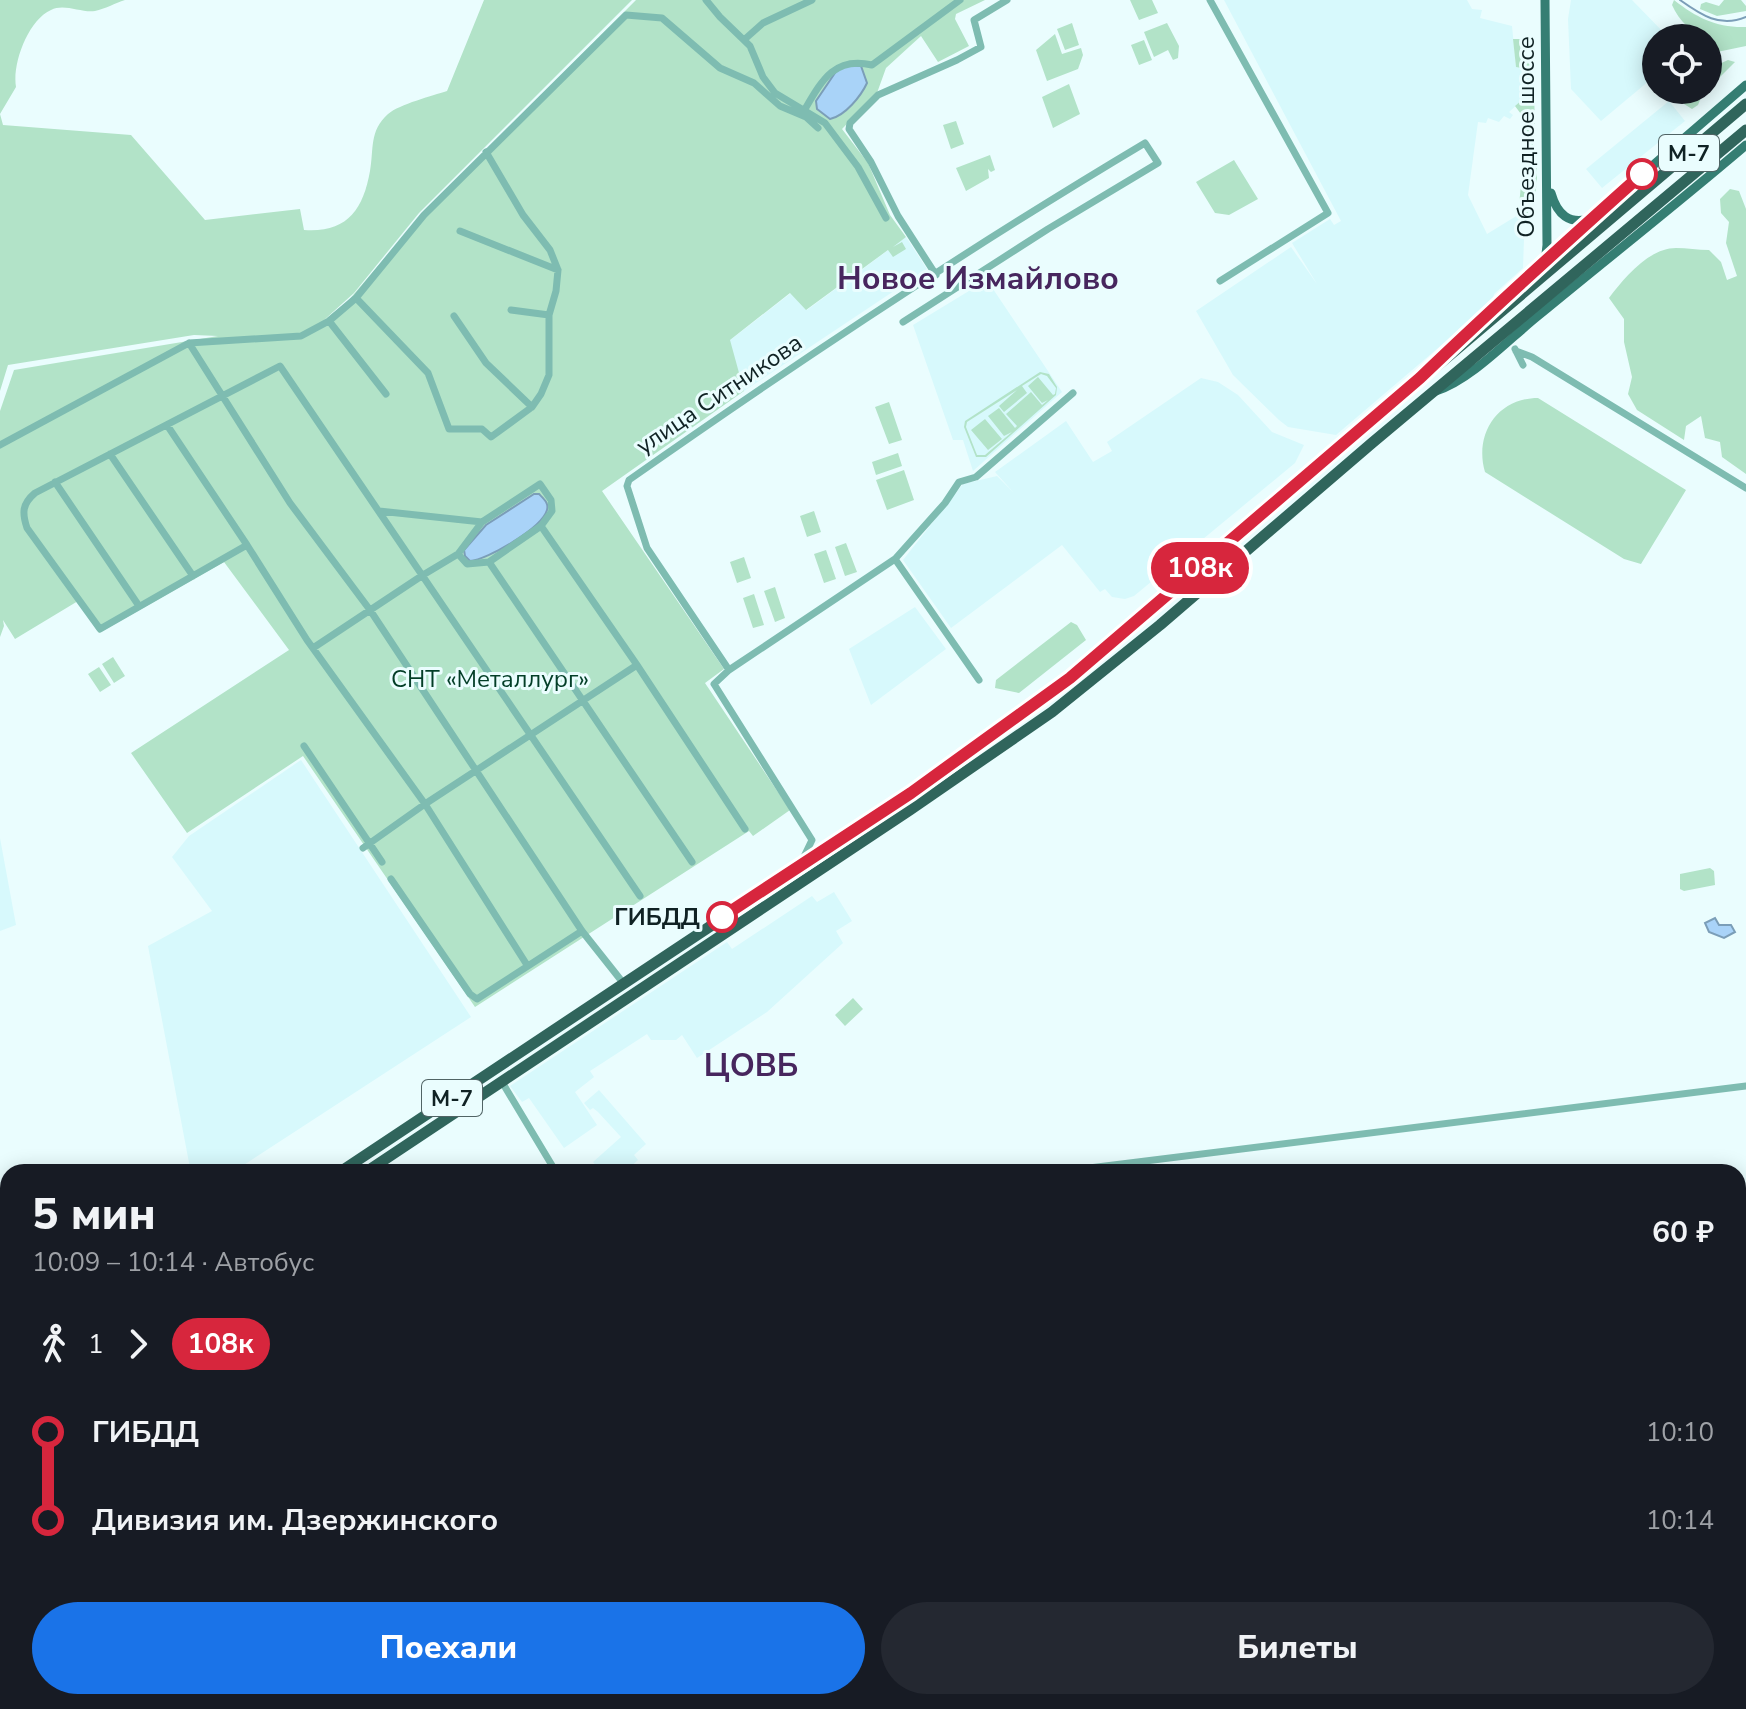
<!DOCTYPE html>
<html lang="ru">
<meta charset="utf-8">
<style>
:root{--surface:#171b24;--page:#242831;--text:#f1f3f6;--muted:#9ea1a6;--accent:#1a73e8}
body{margin:0;font-family:"Nunito Sans",sans-serif;background:var(--page);color:var(--text);height:100vh;display:flex;flex-direction:column;font-size:30px;white-space:nowrap}
*{box-sizing:border-box;margin:0}
p{font-size:26px;color:var(--muted)}
.icon{flex:none;width:44px;height:44px;fill:none;stroke:currentColor;stroke-width:2;stroke-linecap:round;stroke-linejoin:round}
.map{position:relative;flex:1;overflow:hidden}
.side{position:absolute;left:0px;top:1164px;width:1746px;height:546px;display:flex;flex-direction:column;background:var(--surface);border-radius:24px 24px 0 0;box-shadow:0 4px 20px #0003}
.side>*{flex:none}
.badge{padding:0 16px;border-radius:26px;font-size:28px;line-height:52px}
.fabs{position:absolute;left:1642px;top:24px;display:grid;gap:16px}
.fabs a{display:grid;place-items:center;width:80px;height:80px;border-radius:50%;background:var(--surface);box-shadow:0 4px 20px #0003;font-size:40px}
.map>.badge{position:absolute;translate:-50% -50%;box-shadow:0 0 0 4px #fff}
.legs{display:flex;align-items:center;gap:12px;height:88px;padding:0 32px;font-size:26px}
.legs p{margin-inline-start:auto}
.overview{display:flex;align-items:center;justify-content:space-between;height:136px;padding:0 32px}
h1{font-size:44px;font-weight:800;line-height:60px}
.primary-button{display:flex;gap:16px;margin-top:auto;padding:16px 32px}
.primary-button a{flex:1;height:92px;border-radius:48px;background:var(--accent);color:#fff;font-size:32px;font-weight:800;line-height:92px;text-align:center}
.primary-button a+a{background:var(--page);color:var(--text)}
ul{padding:0 32px;list-style:none}
li{display:flex;align-items:center;gap:28px;height:88px;font-size:30px}
li i{display:grid;place-items:center;width:12px;height:100%;margin:0 10px;background:currentColor}
li i::after{content:'';width:20px;height:20px;margin:-10px;border:6px solid;border-radius:50%;background:var(--surface)}
li p{margin-inline-start:auto}
li:first-child i{background:linear-gradient(#0000 50%,currentColor 0)}
li:last-child i{background:linear-gradient(currentColor 50%,#0000 0)}
.map>svg:first-child{display:block}
.built{fill:#d7f9fc}
.green{fill:#b2e3c8;fill-rule:evenodd}
.water{fill:#a9d3f8;stroke:#7b9eb8;stroke-width:2}
.lines{fill:none;stroke-linecap:round;stroke-linejoin:round}
.stream{stroke:#7b9eb8;stroke-width:2}
.minor{stroke:#7ebcb1;stroke-width:7}
.major{stroke:#357e73;stroke-width:9}
.highway{stroke:#30655c;stroke-width:11}
.rail-casing{stroke:#485a5c;stroke-width:5}
.rail{stroke:#eafdfe;stroke-width:2;stroke-dasharray:6;stroke-linecap:butt}
.line-1-casing{stroke:#fff;stroke-width:18}
.line-1{stroke:#d7263d;stroke-width:12}
.stop-1-dot{fill:#fff;stroke:#d7263d;stroke-width:4}
.labels{text-anchor:middle;stroke-width:6;stroke-linejoin:round;paint-order:stroke}
.shield{fill:#eafdfe;stroke:#516465;stroke-width:2}
.shield-label{font-size:22px;font-weight:bold;fill:#102224}
.street-label{font-size:24px;fill:#102224;stroke:#eafdfe}
.park-label{font-size:24px;fill:#033e27;stroke:#eafdfe}
.stop-label{font-size:24px;font-weight:bold;fill:#102224;stroke:#eafdfe;text-anchor:end}
.district-label{font-size:32px;font-weight:bold;fill:#47265e;stroke:#eafdfe}
</style>
<div class="map">
<svg width="1746" height="1709" viewBox="0 0 1746 1709">
<rect width="100%" height="100%" fill="#eafdfe"/>
<path class="built" d="M1224 0H1467L1472 9 1482 10 1480 18 1512 26 1516 67 1531 70 1529 94 1509 112 1513 115 1510 119 1504 116 1499 122 1488 118 1486 123 1478 122 1468 195 1487 234 1518 215 1524 239 1523 268 1494 294 1492 302 1336 435 1288 427 1279 420 1233 375 1196 311 1291 247 1317 284 1292 243 1330 219 1334 225 1341 221Z
M1571 0H1632L1669 38H1656V75L1601 121 1571 89 1568 19Z
M1669 101 1685 121 1602 188 1586 169Z
M906 237 927 269 744 391 729 341 791 293 807 310Z
M987 280 1062 392 973 471 963 440H953L913 325Z
M1201 378 1218 382 1238 395 1272 432 1304 445 1295 463 1134 596 1125 599 1112 597 1105 589 1100 592 1062 545 951 628 903 560 963 484 997 476 1014 493 995 472 1066 421 1093 462 1112 451 1107 442Z
M915 607 946 649 871 705 849 649Z
M301 760 471 1017 233 1172H186L190 1168 148 946 212 911 172 857 189 836Z
M0 838 16 925 0 931Z
M834 892 852 921 836 931 843 943 767 1012 697 1058 682 1035 676 1040H651L647 1034 590 1071 594 1077 575 1092 597 1125 564 1148 529 1098 522 1102 510 1086 727 942 732 949 812 896 817 902Z
M599 1090 646 1144 634 1155 638 1160 625 1172H608L601 1164 597 1167 593 1162 621 1137 598 1112 593 1108 590 1110 584 1103Z
M1746 1529V1634L1738 1653V1530Z
M0 1560 6 1568 8 1567V1636L0 1626Z
M90 1702H138L137 1709H90Z
M160 1702H204L209 1709H158Z
M1485 1702H1520L1517 1709H1482Z
M1586 1702H1636L1651 1709H1584Z"/>
<path class="green" d="M0 0H125C115 3 105 9 95 11 81 13 64 3 51 10 28 20 12 64 16 87L0 114 3 125 131 135 205 220 300 209 304 230C346 233 363 211 370 171 374 149 369 131 388 114 400 104 432 96 447 91L484 0H632L419 213 354 293 323 321 348 301 419 218 636 0H985L956 14 955 19 969 46 938 62 921 36 886 68 877 93 842 129 868 163 890 215 906 237 893 247 902 242 906 249 893 257 888 250 806 310 790 293 730 340 744 391 602 491 724 669 705 683 790 810 753 836 749 831 475 1007 303 756 187 833 131 753 289 650 224 562 99 633 78 601 15 639 3 620 4 626 0 637V411L14 370 218 336 194 335 8 365 0 391Z
M1130 0H1152L1158 13 1139 20Z
M1674 0C1697 18 1717 28 1746 27V46L1717 52 1713 62 1715 66 1728 60 1735 62 1712 85 1708 86V52L1710 49 1708 38C1692 33 1679 21 1672 5Z
M1724 0H1741L1746 6V11L1717 16 1700 9 1701 4 1706 2 1719 6Z
M1072 23 1079 45 1065 50 1057 29Z
M1167 23 1179 46 1178 58 1173 60 1168 50 1154 57 1144 32Z
M1055 34 1062 54 1081 48 1083 55 1078 69 1047 81 1036 50Z
M1513 39H1520L1521 59 1533 62 1535 124 1524 118 1515 106 1529 94 1531 70 1516 67Z
M1144 40 1152 60 1139 65 1131 45Z
M1069 84 1080 114 1053 128 1042 97Z
M1686 90H1704L1698 105 1692 109 1684 104Z
M956 121 964 144 951 149 943 125Z
M1527 126C1539 156 1544 198 1520 223L1518 215Z
M990 155 995 170 991 172 988 169 989 178 966 191 956 168Z
M1234 160 1258 199 1229 215 1215 213 1196 182Z
M1730 189 1739 191 1746 209V474L1722 457 1720 442 1705 438 1701 416 1686 426 1684 440 1637 410 1628 394 1632 377 1624 342V319L1609 298C1624 278 1649 248 1676 248 1687 248 1698 250 1709 250L1721 262 1727 280 1737 276 1726 243 1729 222 1721 213 1720 199Z
M1040 372 1049 374 1057 387 1056 395 986 457H976L964 427 965 421ZM1041 374 1047 376 1056 388 1055 394 1053 395 1038 377 1028 386 1042 403 1048 400 1042 405 1031 392 1006 414 1017 426 1015 428 999 408 988 416 1004 436 1012 432 985 455H977L966 427 967 422 1017 390 999 406 1004 412 1027 393 1022 386Z
M1538 398 1686 490 1641 564 1624 559 1485 472C1474 435 1497 398 1538 398Z
M889 402 902 440 889 444 875 407Z
M985 419 1002 439 988 450 971 430Z
M898 453 902 466 876 475 872 462Z
M904 470 914 500 887 510 876 480Z
M814 511 821 532 807 537 800 516Z
M846 543 857 572 845 576 835 547Z
M826 550 836 579 824 583 814 554Z
M744 557 751 578 737 583 730 562Z
M775 587 785 618 775 622 764 591Z
M754 594 764 625 753 628 743 598Z
M1071 622 1077 625 1086 640 1019 693 995 688 996 680Z
M113 657 125 676 114 683 102 664Z
M99 667 111 685 100 692 88 674Z
M1710 868 1714 871 1715 885 1684 891 1680 889V874Z
M853 998 863 1009 845 1026 835 1015Z
M8 1441V1543L1 1553 0 1446Z
M229 1702H590L573 1709H256L243 1703V1709H232Z
M621 1702H695L710 1709H609Z
M728 1702H924L930 1709H744Z
M1122 1702H1286L1292 1709H1121Z
M1525 1702H1586L1583 1709H1522Z"/>
<path class="water" d="M847 65 861 66 867 83C861 96 845 116 830 119L817 109 816 101 837 70Z
M534 494H539C544 499 549 503 547 510 542 528 487 560 470 561L465 556 464 550 486 525Z
M1715 918 1719 925H1731L1735 932 1724 938 1709 932 1705 923Z"/>
<g class="lines">
<path class="stream" d="M1680 0C1701 15 1720 28 1746 17"/>
<path class="minor" d="M706 0 720 17 750 46 763 77 775 93 825 123 858 167 886 218
M1210 0 1328 213 1220 281
M745 39 763 23 812 0
M805 109C822 80 835 56 872 65L960 0
M460 231 558 270
M936 275 898 216 871 162 849 129 850 123 878 95 957 60 981 47 974 20 1007 0
M356 298 428 373 449 429H482L491 437 532 407 541 394 549 375V315L556 291 558 270 550 250 523 215 486 152
M511 310 549 315
M454 316 486 363 532 407
M329 321 386 394
M189 343 290 503 370 610 582 931 624 984
M1515 349 1523 365
M1516 351 1532 357 1746 488
M167 425 247 545 307 640 425 804 527 965
M0 445 189 343 301 336 329 321 356 298 424 215 626 15 662 18 720 68 754 83 780 106 806 117 818 128
M110 454 193 576
M55 482 139 606
M379 511 482 522
M541 526 637 665 745 829
M247 545 100 629 27 528C22 513 22 504 35 493L280 366 640 896
M895 559 979 680
M489 562 692 862
M313 648 423 575 458 554 467 564 489 562 541 526 552 511 551 500 540 484 482 522 458 554
M729 670 647 548 627 486 629 480C797 362 969 248 1145 143L1158 163 1048 229 903 322
M304 746 382 862
M363 848 425 804 637 665
M800 865 812 840 714 684 729 670 895 559 945 503 959 482 976 477 1073 393
M391 879 470 994 477 999 582 931
M502 1082 556 1172
M1057 1172 1746 1086
M0 1353 8 1347
M1738 1429H1746
M0 1637 8 1647
M53 1702 59 1709
M1723 1702 1740 1709
M63 1709 73 1702
M79 1709 84 1703
M1468 1709 1470 1702"/>
<path class="major" d="M1551 193C1557 214 1569 226 1592 218L1746 85
M1536 271 1546 254 1547 245 1545 0
M1448 351 1591 220
M1436 391C1471 380 1510 338 1539 315 1608 258 1678 203 1746 145"/>
<path class="highway" d="M340 1172 911 793 1064 682 1746 104
M366 1172 910 810 1052 712 1160 625 1372 443 1746 130
M0 1399 8 1393
M0 1418 8 1412"/>
<g class="rail-casing">
<path id="rail" d="M0 1701 5 1709
M249 1702 251 1709
M150 1709 152 1702
M1045 1709 1046 1702"/>
</g>
<use href="#rail" class="rail"/>
</g>
<g class="lines">
<g class="line-1-casing">
<path id="line-1" d="M722 917 911 793 1070 678 1420 378C1492 309 1567 241 1642 174"/>
</g>
<use href="#line-1" class="line-1"/>
</g>
<g class="stop-1-dot">
<circle cx="1642" cy="174" r="14"/>
<circle cx="722" cy="917" r="14"/>
</g>
<g class="labels">
<g class="shield">
<rect x="1659" y="135" width="60" height="36" rx="6"/>
<rect x="422" y="1080" width="60" height="36" rx="6"/>
</g>
<g class="shield-label">
<text x="1689" y="161">М-7</text>
<text x="452" y="1106">М-7</text>
</g>
<g class="street-label">
<text transform="translate(1526 137) rotate(-90)" y="8">Объездное шоссе</text>
<text transform="translate(719 394) rotate(-34)" y="8">улица Ситникова</text>
</g>
<g class="park-label">
<text x="490" y="687">СНТ «Металлург»</text>
</g>
<g class="stop-label">
<text x="700" y="925">ГИБДД</text>
</g>
<g class="district-label">
<text x="978" y="289">Новое Измайлово</text>
<text x="751" y="1076">ЦОВБ</text>
</g>
</g>
</svg>
<div class="fabs">
<a><svg class="icon" aria-label="locate" viewBox="0 0 24 24"><circle cx="12" cy="12" r="6"/><path d="M12 2v4M12 18v4M2 12h4M18 12h4"/></svg></a>
</div>
<b class="badge" style="left:1200px;top:568px;background:#d7263d;color:#fff">108к</b>
<section class="side">
<div class="overview"><div><h1>5 мин</h1><p>10:09 – 10:14 · Автобус</p></div><b>60 ₽</b></div>
<div class="legs"><svg class="icon" aria-label="walk" viewBox="0 0 24 24"><circle cx="13" cy="4" r="2"/><path d="M13 8l-2 6 4 7M11 14l-3 7M7 12l3-4h3l4 4"/></svg>1<svg class="icon" aria-label="forward" viewBox="0 0 24 24"><path d="M9 5l7 7-7 7"/></svg><b class="badge" style="background:#d7263d;color:#fff">108к</b></div>
<ul>
<li><i style="color:#d7263d"></i><b>ГИБДД</b><p>10:10</p></li>
<li><i style="color:#d7263d"></i><b>Дивизия им. Дзержинского</b><p>10:14</p></li>
</ul>
<div class="primary-button"><a>Поехали</a><a>Билеты</a></div>
</section>
</div>
